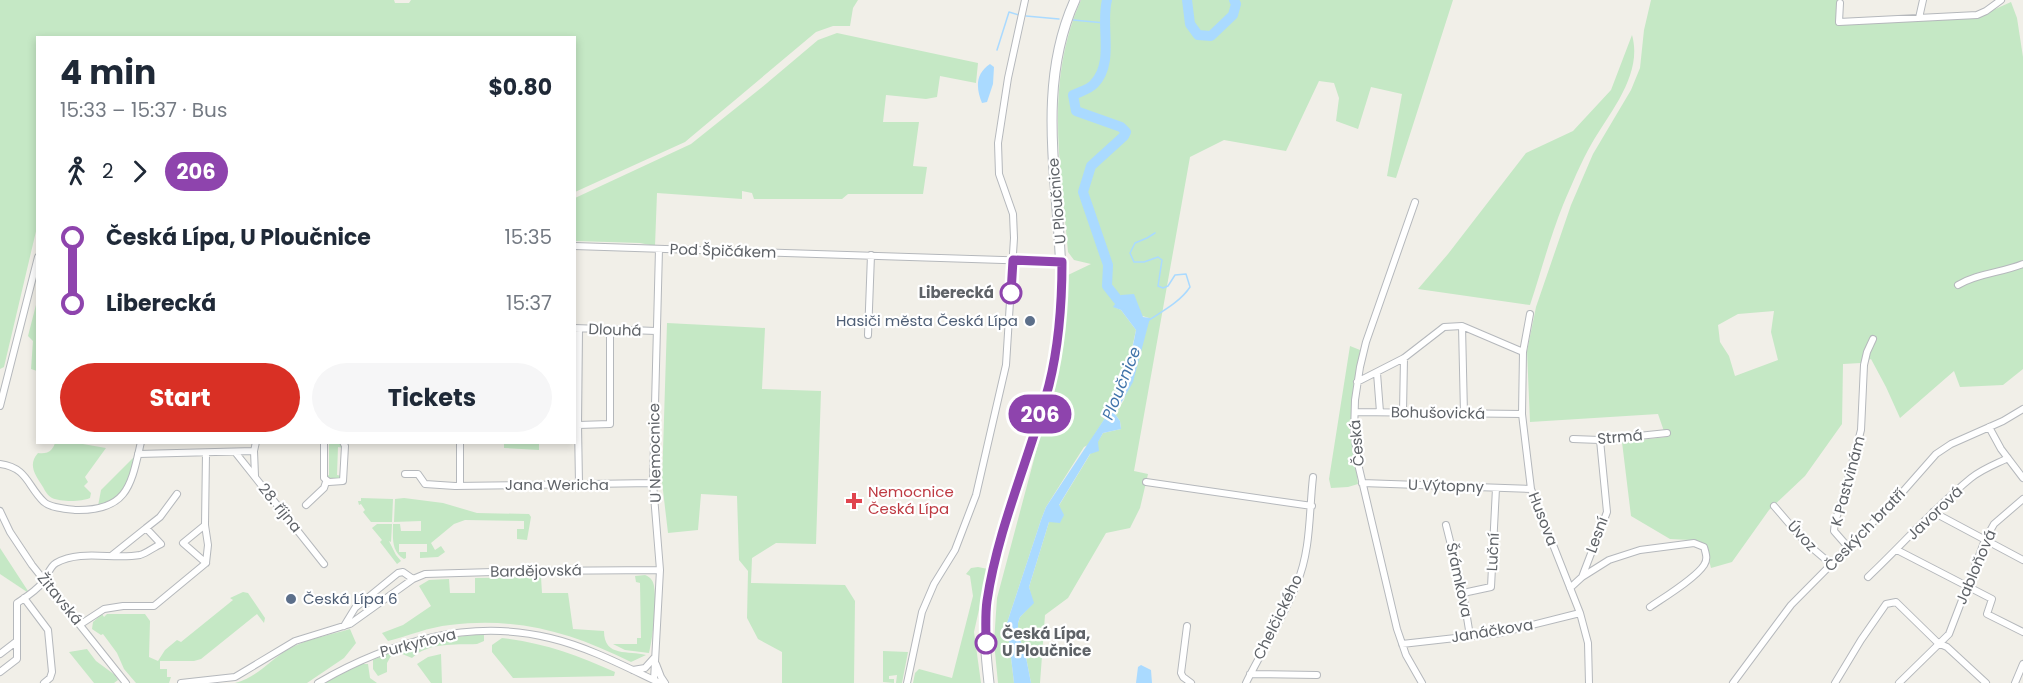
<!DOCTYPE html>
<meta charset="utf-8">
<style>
:root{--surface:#fff;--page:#f6f6f7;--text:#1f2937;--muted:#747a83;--accent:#d93025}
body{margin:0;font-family:Poppins,sans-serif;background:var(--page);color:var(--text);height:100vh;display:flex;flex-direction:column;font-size:22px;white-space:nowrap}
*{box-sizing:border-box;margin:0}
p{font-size:20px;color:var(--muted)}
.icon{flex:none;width:33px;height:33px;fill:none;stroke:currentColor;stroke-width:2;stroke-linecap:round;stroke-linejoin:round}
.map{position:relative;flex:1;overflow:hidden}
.drawer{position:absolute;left:36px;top:36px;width:540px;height:408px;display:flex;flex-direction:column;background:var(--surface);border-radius:0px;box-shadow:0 3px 9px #0003}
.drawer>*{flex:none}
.badge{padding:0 12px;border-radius:20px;font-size:21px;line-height:39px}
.map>.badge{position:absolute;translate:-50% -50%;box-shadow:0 0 0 3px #fff}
.legs{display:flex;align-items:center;gap:9px;height:66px;padding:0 24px;font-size:20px}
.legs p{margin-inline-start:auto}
.summary{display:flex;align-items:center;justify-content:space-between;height:102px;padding:0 24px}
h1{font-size:33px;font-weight:700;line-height:45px}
.cta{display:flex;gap:12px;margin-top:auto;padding:12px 24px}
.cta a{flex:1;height:69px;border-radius:36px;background:var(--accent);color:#fff;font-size:24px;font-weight:700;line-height:69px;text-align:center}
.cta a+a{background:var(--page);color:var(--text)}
ul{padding:0 24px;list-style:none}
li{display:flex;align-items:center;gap:21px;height:66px;font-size:22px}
li i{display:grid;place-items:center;width:9px;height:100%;margin:0 8px;background:currentColor}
li i::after{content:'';width:15px;height:15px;margin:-8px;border:4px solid;border-radius:50%;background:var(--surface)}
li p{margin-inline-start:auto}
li:first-child i{background:linear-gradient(#0000 50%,currentColor 0)}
li:last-child i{background:linear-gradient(currentColor 50%,#0000 0)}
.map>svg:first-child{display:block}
.green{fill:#c5e8c5;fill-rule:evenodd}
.water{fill:#aadaff}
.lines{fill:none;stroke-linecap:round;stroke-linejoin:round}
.stream{stroke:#aadaff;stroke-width:1.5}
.river{stroke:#aadaff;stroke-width:10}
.street-casing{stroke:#b5b8bc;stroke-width:8}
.secondary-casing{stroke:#b6babf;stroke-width:11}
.street{stroke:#fff;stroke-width:6}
.secondary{stroke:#fff;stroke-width:9}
.line-1-casing{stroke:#fff;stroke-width:14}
.line-1{stroke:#8e44ad;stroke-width:9}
.stop-1-dot{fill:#fff;stroke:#8e44ad;stroke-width:3}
.service-dot{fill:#5c6f8a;stroke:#fff;stroke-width:2}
.health-dot{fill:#e0444e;stroke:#fff;stroke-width:2}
.labels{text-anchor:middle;stroke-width:4.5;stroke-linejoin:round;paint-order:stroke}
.street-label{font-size:15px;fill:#5f6368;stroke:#fff}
.stop-label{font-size:15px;font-weight:bold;fill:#5f6368;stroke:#fff;text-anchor:end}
.service-label{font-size:15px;fill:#4e5e75;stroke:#fff;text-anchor:end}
.health-label{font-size:15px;fill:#be3a42;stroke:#fff;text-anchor:start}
.water-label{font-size:16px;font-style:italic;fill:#4174aa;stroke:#fff}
</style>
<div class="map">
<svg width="2023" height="683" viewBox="0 0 2023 683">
<rect width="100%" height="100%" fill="#f1efe8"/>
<path class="green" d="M0 0H394L395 3H409L411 0H858L853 8 850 26H833L816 32 685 142 575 192 574 38H38L37 227 4 367 0 369Z
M1081 0H1453L1396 178 1387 176 1402 94 1371 87 1358 129 1336 121 1339 98 1334 83 1319 81 1286 151 1224 140 1190 157 1134 471 1148 474 1140 508 1130 528 1106 533 1068 598 1045 615 1040 683H1031L1025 652 1018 635V623L1020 617 1033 603 1029 587 1049 522 1103 433 1121 429 1120 421 1115 414 1124 400 1149 318 1114 307 1121 310 1136 330C1130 358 1123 385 1108 409L1109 412 1088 445 1084 447 1046 507 1041 520 1007 623 1014 683H998L994 642 997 598 1061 358 1068 275 1091 264 1074 260 1068 252C1061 165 1044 83 1081 0Z
M1651 0H1840L1837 18 1841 24 1975 18 2011 2 2017 18 2023 57V369L2003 385 1960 387 1954 371 1900 418 1886 387 1871 359 1861 363 1843 364 1842 424 1805 476 1769 510 1732 562 1711 568 1705 545 1690 540 1670 539 1631 516 1622 442 1666 437 1658 414 1530 422 1527 351 1536 307 1571 205 1593 154 1631 90 1640 68 1644 30ZM1774 311 1771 332 1778 360 1735 376 1729 356 1720 342 1718 325 1738 314Z
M837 33 978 63 976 83 940 76 937 97 926 99 886 95 883 122H919L913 166 927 167 923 194H848L842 199H754L752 193 742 191V199L657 193 655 246 640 243 575 241V198L691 144 761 88 818 40Z
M1632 35C1643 74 1611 111 1592 143 1581 162 1572 184 1563 205 1550 237 1541 272 1530 305L1418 289 1448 254 1526 153 1573 131 1611 90Z
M37 301H38L37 371 31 369 33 341 28 336Z
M667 323 765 328 762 389 821 391 816 544 776 543 752 558 751 583 845 585 855 601 854 683H782V652L758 639 747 618 748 571 739 560 737 496 701 494 698 530 668 533 662 482Z
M1350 346 1360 350 1352 404 1351 426 1358 484 1348 487 1331 488 1329 479Z
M55 443H77L106 448 85 477 88 482 84 486 91 493 90 498C81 502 61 502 52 498 48 496 45 491 43 487 36 476 27 465 38 453 47 454 52 452 55 443Z
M329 443H341L343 448 338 447 337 475 342 476 340 479 330 480 325 475 327 476 329 475Z
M504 443H539V450L504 448Z
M133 458C135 480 118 500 98 506L101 490Z
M361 498 393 499 392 522H371L363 512 365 510 361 504 359 505 358 501H361Z
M404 498 443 503 477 513 529 514 531 517 527 540 517 539V529H524V521L465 520 454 524 431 543 435 550 441 546 445 552 438 557 420 558V552H427V544H399V552H406V558L404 559C391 551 393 538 393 524H400L401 531H421V521L394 522 395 499Z
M377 524H392L391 542 389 541 396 555 401 561 397 564 380 542 382 540 372 528Z
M0 548 28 591 27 592 0 574Z
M978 567 988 569 974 632 981 683H913L915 673 919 669 952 678 973 596 970 576 966 574 971 568Z
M645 575C650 577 653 580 654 586 657 604 653 636 649 653L625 650 613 644H637V638H641L640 583 636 582 635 576Z
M541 577 542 593H568L573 629 604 631C604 658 629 650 646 655L631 662C570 632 518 617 450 625 429 627 408 636 388 641L382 633 403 625 431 606 419 586 429 580 449 579 450 593H475V578Z
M243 592 248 593 265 618 264 623 257 614 201 659 194 661H160V669H167V677H171L169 683H136L124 669 117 653 103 634 101 635 92 629 93 622 102 614 104 617 107 614H145L150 621 149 657 158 661 165 650 177 640 181 642 233 600 230 598Z
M350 629 356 643 344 658 307 683H235C256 678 269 661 287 650 305 639 330 635 350 629Z
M484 634V641L477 644C454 645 429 642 412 658L395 651 445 638Z
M502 638C544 643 577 655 615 672L614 676 513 678 492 652V645Z
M87 649 96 661 115 675 118 680 114 683H94L69 652Z
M883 651 908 652 902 683H896L897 675 889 676V679H894V683L883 682Z
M391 652 392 654 387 663V672L378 676 373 669V660Z
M441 654 442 683H431L417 664 428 657Z
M361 664H368L370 678 377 683H325L350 667Z"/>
<path class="water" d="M990 64 994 67 993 84 987 102 982 103C976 88 975 74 990 64Z
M1134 294 1143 317 1150 318 1133 382 1115 414 1120 421 1121 429 1103 433 1098 442 1099 451 1090 454 1059 505 1064 515 1060 523 1049 522 1029 587 1034 603 1020 617 1018 623V635L1025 652 1031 683H1014L1007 623 1041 520 1046 507 1109 412 1108 409C1123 385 1131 358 1136 330L1121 310 1113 307 1121 295Z
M1141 665 1151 670 1152 683H1136L1138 667Z"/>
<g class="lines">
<path class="stream" d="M1026 16 1059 19
M1073 20 1105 23
M997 50 1009 12 1019 15
M1149 320C1163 311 1181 301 1190 287L1186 274 1175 275 1168 286 1163 288 1158 286 1162 260 1158 257 1144 262H1134L1130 253 1135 243 1147 238 1155 233"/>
<path class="river" d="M1107 0C1100 26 1115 62 1094 84 1090 89 1079 92 1073 95L1076 111 1121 127 1126 132 1124 136 1091 166 1083 192 1108 265 1107 286 1118 300 1129 307
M1187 0 1190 24 1198 35 1211 36 1233 15 1236 4 1234 0"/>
<g class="street-casing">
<path id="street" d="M1840 3 1839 22 1977 15 1986 11 2001 0
M1919 18 1923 0
M1415 202 1366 342 1360 367 1355 400 1354 433 1359 468 1397 629 1406 655 1422 683
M574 246 1062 262
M1958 285C1978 273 2001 273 2023 264
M1530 314 1523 352 1522 414 1531 489 1580 613 1588 643 1589 683
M1462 326 1464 414
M574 328 656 331
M868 335 871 255
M1377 373 1380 412
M1357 382 1404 358 1444 327 1462 326 1523 352
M0 406 38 257
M1355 412 1522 414
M1403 412 1404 358
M578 425 610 424V330
M1989 427 2001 449 2023 478
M1573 439 1600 440 1667 433
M324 442V478L329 482 343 481 345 446 343 442
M460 442V486
M235 452 324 564
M138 454 254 451
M0 464C28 468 27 486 44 502 51 508 66 509 76 510 128 511 131 485 141 442
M405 474H418L425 484 455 486 653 483
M255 476 254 451 256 442
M1146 482 1312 506
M1362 483 1531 489
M579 484 578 425 579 329
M306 505 324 488 326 482
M1774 506 1805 542 1831 564
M0 511 10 532 32 565 126 683
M1933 512 2023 560
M205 525 206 453
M1446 525 1463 593 1470 636
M146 528 160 517 177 494
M1848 547 1834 531 1835 522 1846 487 1861 430 1864 365 1867 352 1873 339
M1897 550 1992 599 1987 614 2023 632
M1582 577 1609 560 1640 550 1694 543 1704 547C1706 554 1708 559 1704 565 1696 578 1663 598 1650 607
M1868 577C1903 544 1934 508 1971 478 1982 469 1996 464 2008 458
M1570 588 1582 577 1607 512 1600 440
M1463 593 1491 587 1496 488
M24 598 48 630 52 672 50 678 44 683
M81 624 104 609 123 606H154L206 563 183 543 205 525 208 545 206 563
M344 626 355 608 398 573 403 572 413 579
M1187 626 1181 673 1183 677 1191 683
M1402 644 1500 633 1580 613
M0 654 17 641V603C26 597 36 591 43 582 48 576 49 567 56 563 81 549 113 560 140 555 147 553 154 547 161 544L146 528 111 556
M656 664 661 677 665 683
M633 670 645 668 654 658
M0 672 17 659V641
M1250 674 1317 675
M654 680 660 570 653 483 659 249
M181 683 235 677 295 641 350 624 413 579 425 574 526 571 660 570
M318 683C388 642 470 618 550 638 588 647 624 666 660 683
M907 683 922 612 934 584 955 550 976 495 1006 365 1014 238 1013 214 999 174 998 143 1008 78 1025 0
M1246 683C1262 650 1284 617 1297 583 1311 550 1309 512 1313 477
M1733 683 1791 605 1899 496 1936 454 1951 444 2003 421 2023 409
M1835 683 1861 640 1886 604 1896 602 1938 643 1947 647 1986 683
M1899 683 1949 634 1985 540 1994 524 2023 499
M2015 683 2023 664"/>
</g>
<g class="secondary-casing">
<path id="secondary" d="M989 683C986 656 983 628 987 601 1001 512 1047 426 1058 338 1073 225 1026 108 1075 0"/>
</g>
<use href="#street" class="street"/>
<use href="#secondary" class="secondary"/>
</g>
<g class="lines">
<g class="line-1-casing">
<path id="line-1" d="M986 643C986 629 985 615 987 601 998 527 1030 457 1049 385 1059 345 1062 304 1062 262L1013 260 1011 293"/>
</g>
<use href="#line-1" class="line-1"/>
</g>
<g class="stop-1-dot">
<circle cx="1011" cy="293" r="10"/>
<circle cx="986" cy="643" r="10"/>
</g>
<g class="service-dot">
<circle cx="1030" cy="321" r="6"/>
<circle cx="291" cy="599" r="6"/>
</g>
<path class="health-dot" d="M851 492h6v6h6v6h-6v6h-6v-6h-6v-6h6z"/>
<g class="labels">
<g class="street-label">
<text transform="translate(1057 201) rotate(-95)" y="5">U Ploučnice</text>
<text transform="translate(723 251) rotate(2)" y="5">Pod Špičákem</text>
<text transform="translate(615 330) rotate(2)" y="5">Dlouhá</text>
<text transform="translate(1438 413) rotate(1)" y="5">Bohušovická</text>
<text transform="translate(1620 437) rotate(-5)" y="5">Strmá</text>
<text transform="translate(1357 443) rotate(-95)" y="5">Česká</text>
<text transform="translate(655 453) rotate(-91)" y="5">U Nemocnice</text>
<text transform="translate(1848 481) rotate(-75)" y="5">K Pastvinám</text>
<text x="557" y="490">Jana Wericha</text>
<text transform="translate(1446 486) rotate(2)" y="5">U Výtopny</text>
<text transform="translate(280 508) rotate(51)" y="5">28. října</text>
<text transform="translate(1935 513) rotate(-44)" y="5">Javorová</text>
<text transform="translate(1543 519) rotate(69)" y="5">Husova</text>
<text transform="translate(1865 530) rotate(-46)" y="5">Českých bratří</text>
<text transform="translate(1597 535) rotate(-70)" y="5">Lesní</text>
<text transform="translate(1802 536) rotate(47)" y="5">Úvoz</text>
<text transform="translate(1493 552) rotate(-87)" y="5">Luční</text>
<text transform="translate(1976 567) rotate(-67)" y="5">Jabloňová</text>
<text transform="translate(536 571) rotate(-1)" y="5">Bardějovská</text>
<text transform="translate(1459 580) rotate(78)" y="5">Šrámkova</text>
<text transform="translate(60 599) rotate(51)" y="5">Žitavská</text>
<text transform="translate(1278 617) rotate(-64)" y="5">Chelčického</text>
<text transform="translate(1492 631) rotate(-9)" y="5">Janáčkova</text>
<text transform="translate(418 643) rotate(-14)" y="5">Purkyňova</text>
</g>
<g class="stop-label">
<text x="994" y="298">Liberecká</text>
<text x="1002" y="639" text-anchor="start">Česká Lípa,<tspan x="1002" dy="17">U Ploučnice</tspan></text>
</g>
<g class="service-label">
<text x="1018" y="326">Hasiči města Česká Lípa</text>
<text x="303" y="604" text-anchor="start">Česká Lípa 6</text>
</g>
<g class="health-label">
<text x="868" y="497">Nemocnice<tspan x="868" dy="17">Česká Lípa</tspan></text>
</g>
<g class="water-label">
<text transform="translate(1121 383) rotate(-68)" y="6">Ploučnice</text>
</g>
</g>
</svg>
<b class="badge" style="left:1040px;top:414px;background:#8e44ad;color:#fff">206</b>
<section class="drawer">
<div class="summary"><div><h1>4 min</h1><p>15:33 – 15:37 · Bus</p></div><b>$0.80</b></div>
<div class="legs"><svg class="icon" aria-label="walk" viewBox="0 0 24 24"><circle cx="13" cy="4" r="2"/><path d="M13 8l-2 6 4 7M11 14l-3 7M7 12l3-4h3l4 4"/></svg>2<svg class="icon" aria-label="forward" viewBox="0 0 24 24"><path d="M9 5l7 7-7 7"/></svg><b class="badge" style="background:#8e44ad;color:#fff">206</b></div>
<ul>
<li><i style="color:#8e44ad"></i><b>Česká Lípa, U Ploučnice</b><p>15:35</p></li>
<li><i style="color:#8e44ad"></i><b>Liberecká</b><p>15:37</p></li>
</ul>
<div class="cta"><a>Start</a><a>Tickets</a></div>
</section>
</div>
